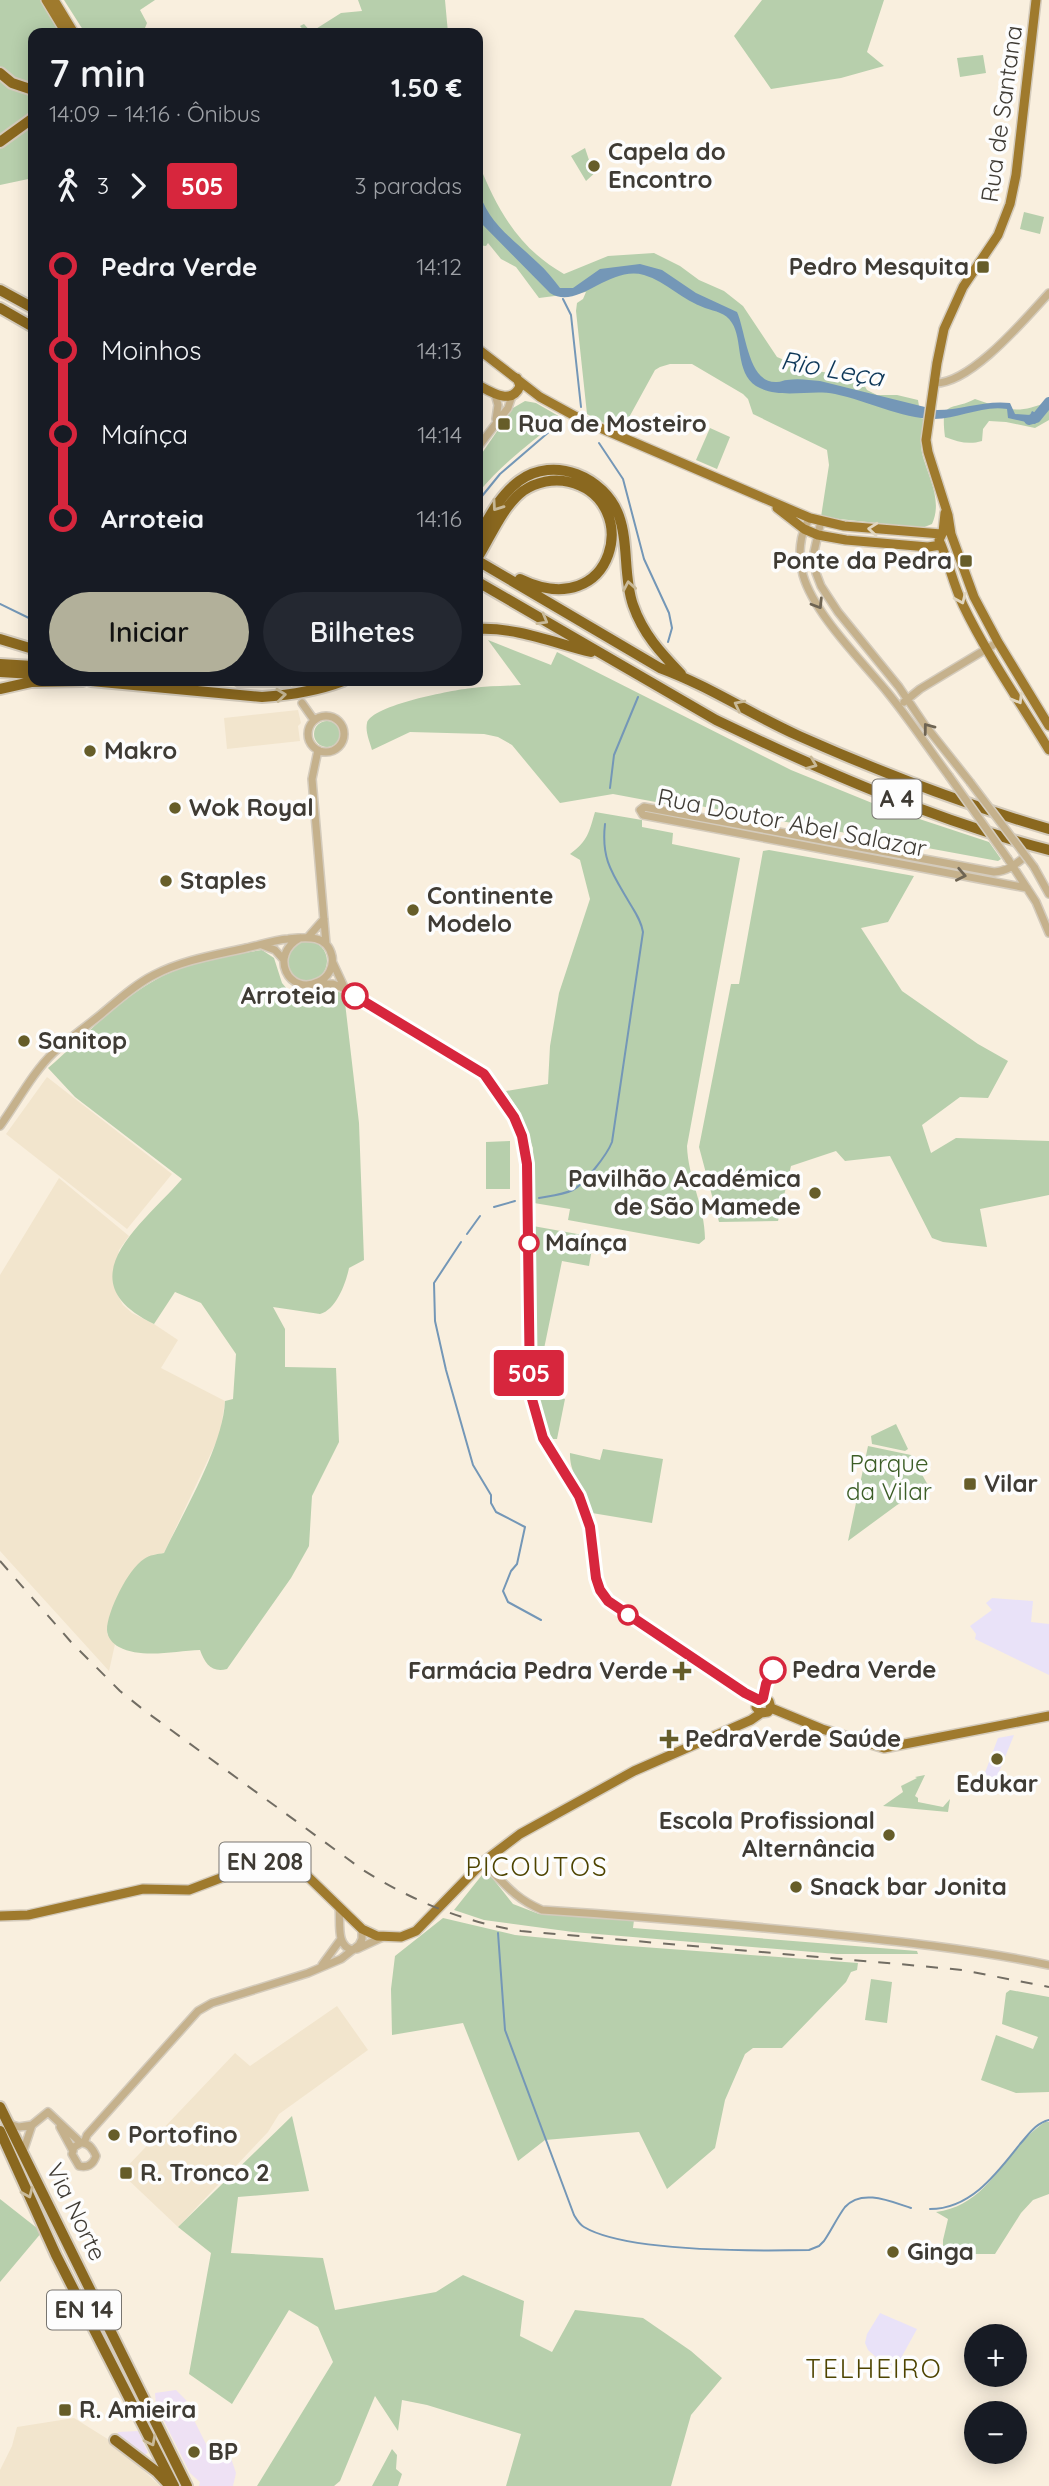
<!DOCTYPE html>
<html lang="pt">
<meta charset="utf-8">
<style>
:root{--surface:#171b24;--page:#242831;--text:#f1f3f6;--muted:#9ea1a6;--accent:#b2b09a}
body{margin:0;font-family:Quicksand,sans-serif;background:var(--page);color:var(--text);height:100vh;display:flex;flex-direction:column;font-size:26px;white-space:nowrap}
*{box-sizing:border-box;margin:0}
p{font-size:23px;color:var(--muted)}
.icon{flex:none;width:38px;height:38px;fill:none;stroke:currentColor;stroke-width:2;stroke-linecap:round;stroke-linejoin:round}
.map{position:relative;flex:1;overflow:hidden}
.drawer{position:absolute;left:28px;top:28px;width:455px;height:658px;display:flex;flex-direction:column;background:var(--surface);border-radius:14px;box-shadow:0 4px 18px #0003}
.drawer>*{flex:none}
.badge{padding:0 14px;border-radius:5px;font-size:24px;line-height:46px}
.buttons{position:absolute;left:964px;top:2324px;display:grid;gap:14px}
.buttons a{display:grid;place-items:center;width:63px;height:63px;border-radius:50%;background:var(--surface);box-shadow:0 4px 18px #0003;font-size:35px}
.map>.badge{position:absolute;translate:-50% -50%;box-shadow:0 0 0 4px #fff}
.legs{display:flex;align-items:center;gap:10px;height:77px;padding:0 21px;font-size:23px}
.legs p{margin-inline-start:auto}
.head{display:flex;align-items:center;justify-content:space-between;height:119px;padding:0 21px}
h1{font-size:38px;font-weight:600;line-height:52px}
.cta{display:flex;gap:14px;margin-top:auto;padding:14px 21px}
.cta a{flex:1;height:80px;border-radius:42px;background:var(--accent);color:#111;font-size:28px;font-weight:600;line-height:80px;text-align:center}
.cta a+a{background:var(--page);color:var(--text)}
ul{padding:0 21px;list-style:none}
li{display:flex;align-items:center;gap:24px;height:84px;font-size:26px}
li i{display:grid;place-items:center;width:10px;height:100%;margin:0 9px;background:currentColor}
li i::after{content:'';width:18px;height:18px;margin:-9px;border:5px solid;border-radius:50%;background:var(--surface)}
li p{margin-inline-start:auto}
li:first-child i{background:linear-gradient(#0000 50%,currentColor 0)}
li:last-child i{background:linear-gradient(currentColor 50%,#0000 0)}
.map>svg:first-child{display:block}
.commercial{fill:#eee1f4}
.built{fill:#f2e5cd}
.education{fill:#e9e2f8}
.green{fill:#b7cfac}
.water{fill:#7497b7}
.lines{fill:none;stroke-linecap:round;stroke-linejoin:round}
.stream{stroke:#7497b7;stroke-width:2}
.river{stroke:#7497b7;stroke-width:10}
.minor-tunnel{stroke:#d4cbbc;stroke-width:7;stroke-dasharray:7 3.5;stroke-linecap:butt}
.minor-casing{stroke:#d4cbbc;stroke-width:10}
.major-casing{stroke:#d4cbbc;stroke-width:12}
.highway-casing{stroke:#d4cbbc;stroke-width:14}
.minor{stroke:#c5b18c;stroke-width:7}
.major{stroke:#9f7a2d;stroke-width:9}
.highway{stroke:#8a681f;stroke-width:10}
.rail{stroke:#726d63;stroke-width:2;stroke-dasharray:12 12;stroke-linecap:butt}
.minor-bridge-casing{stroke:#d4cbbc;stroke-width:10;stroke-linecap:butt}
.minor-bridge{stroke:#c5b18c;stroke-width:7}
.oneway{stroke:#c9ba99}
.oneway2{stroke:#e1d6bf}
.oneway3{stroke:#6e6453}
.line-1-casing{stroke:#fff;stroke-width:16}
.line-1{stroke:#d7263d;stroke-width:10}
.poi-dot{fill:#665d29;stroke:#fdfdfd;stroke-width:2.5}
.stop-1-dot{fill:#fff;stroke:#d7263d;stroke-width:3.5}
.labels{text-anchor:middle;stroke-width:7;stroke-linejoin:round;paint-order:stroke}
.shield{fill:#fdfdfd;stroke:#787570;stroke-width:2}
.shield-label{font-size:23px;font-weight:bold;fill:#3f3b34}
.street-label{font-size:24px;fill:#3f3b34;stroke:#fdfdfd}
.poi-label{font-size:24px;font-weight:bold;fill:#3f3b34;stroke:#fdfdfd;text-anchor:start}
.stop-label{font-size:24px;font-weight:bold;fill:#3f3b34;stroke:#fdfdfd;text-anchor:start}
.park-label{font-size:24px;fill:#3c5e27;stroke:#fdfdfd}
.water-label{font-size:26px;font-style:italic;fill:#0d3758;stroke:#fdfdfd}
.neighbourhood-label{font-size:26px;letter-spacing:2px;fill:#4e4400;stroke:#fdfdfd}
</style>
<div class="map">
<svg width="1049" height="2486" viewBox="0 0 1049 2486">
<rect width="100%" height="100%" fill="#f9efde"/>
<path class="commercial" d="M176 2390 187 2401 185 2402 209 2450 226 2443 236 2473 233 2486H199L200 2482 190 2473 156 2405 155 2393Z
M138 2431 148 2453 141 2456 118 2436V2432Z"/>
<path class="built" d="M298 710 301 723 298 726 300 741 227 749 224 718Z
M47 1077 172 1174 127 1229 6 1134Z
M59 1178 129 1236 119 1250 114 1279 117 1294 123 1305 132 1313 154 1324 178 1340 161 1368 225 1401 220 1434 164 1553 154 1555 123 1586 107 1628V1634L115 1644 109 1671 0 1551V1275Z
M337 2006 368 2050 279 2114 268 2132 178 2227 121 2173 235 2053 250 2066Z
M74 2418 114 2443 160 2486H0V2470L12 2446 17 2427Z"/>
<path class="education" d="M992 1598 1033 1601 1031 1622 1049 1624V1675L975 1639 976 1634 970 1626 992 1610 986 1603Z
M1014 1735 995 1782 983 1778 998 1738Z
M880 2313 917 2329 895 2369 886 2366 868 2350 865 2343 867 2334Z"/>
<path class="green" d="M0 0H42L60 33H33V178L0 185Z
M64 0H155L140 10 147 23 143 33H85Z
M358 0H445L448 33H306L300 26 304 24 311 32 341 13 362 11Z
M762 0H884L867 52 884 66 841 78 771 89 734 36Z
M983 55 986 73 960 77 957 58Z
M585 148 592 169H599L586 181 571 156Z
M478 162C497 209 518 248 564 274L608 256 654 253 680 266 699 280 724 291 743 306 777 357 806 369 840 375 863 383 867 390 877 395H897L918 400 921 418 924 419C923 429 920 442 922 453 928 477 943 500 932 524L922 528 821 517 829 465 827 450 753 414 748 399 743 394 692 364H670L660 367 655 370 621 432 587 414 576 311 577 303 583 299 586 292 539 298 516 267 501 259 488 243 486 246 478 245Z
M1024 212 1044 217 1040 234 1020 229Z
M975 399C1007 410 1018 415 1049 401V420L1035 428 1006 422 989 421 983 429 982 441C969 445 958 442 945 437 940 398 951 412 975 399Z
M525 401 536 403 562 418C532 441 502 464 478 493V459L513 408Z
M710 428 730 437 717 469 696 460Z
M488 640 551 665 557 652 791 770 877 805 989 842 1001 859 998 861 678 802 677 806 613 794 560 803 512 745 498 737 484 734 410 732 372 750C370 742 365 732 367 723 372 705 453 690 472 688 488 686 505 686 521 685Z
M314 734a13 13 0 1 1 26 0a13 13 0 1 1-26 0Z
M595 812 642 820V827L673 833 672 844 740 858 687 1146C688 1179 705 1206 705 1239L699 1244 568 1220 570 1209 534 1203 533 1148 518 1109 506 1091 548 1084 550 1046 559 993 590 899 580 860 570 854C588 841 589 832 595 812Z
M769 850 914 876 888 922 861 928 902 991 978 1044 1008 1061 988 1098 960 1097 922 1125 931 1153 956 1138 1049 1141V1195L980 1209 987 1247 943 1242 932 1238 890 1156 845 1161 836 1151 791 1166 778 1221 719 1222 699 1147 731 984H739L763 851Z
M287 961a20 20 0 1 1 40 0a20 20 0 1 1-40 0Z
M262 950 274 958 282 983 298 1002C311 988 326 986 344 994L359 1123 364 1260 349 1268C346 1283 336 1310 320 1314L273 1307 285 1329V1367L336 1368 339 1442 312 1496 309 1546 291 1578 227 1669C212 1673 205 1664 200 1650 175 1651 142 1659 119 1647 113 1644 107 1637 107 1630 107 1612 128 1569 144 1559 149 1555 158 1554 164 1553 184 1511 223 1446 225 1401L233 1399 236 1354 201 1303 175 1292 154 1324C63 1280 144 1223 182 1179L75 1097 48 1068C82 1039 118 1000 157 979 185 963 230 955 262 950Z
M510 1141V1189H486V1142Z
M533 1226 594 1237 589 1266 562 1261 537 1383 541 1385 540 1394 565 1399 557 1439H548L534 1384Z
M896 1424 908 1449 905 1451 872 1444 871 1436Z
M868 1446 911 1455 929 1487 897 1505 848 1541Z
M603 1449 663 1459 652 1523 592 1513C586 1492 569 1475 570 1453L600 1460Z
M925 1775 915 1796 918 1798V1802L943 1807 950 1799 948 1812 883 1806 903 1792 901 1786 917 1778 915 1777Z
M486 1870 513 1904 539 1914 634 1920 633 1928 917 1951 918 1954H837L573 1932 484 1920 454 1910Z
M443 1918 515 1935 616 1945 858 1963 857 1970 851 1972 846 1982 782 2048H753L745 2054 725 2100 715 2148 667 2189 639 2132 545 2140 518 2161 463 2023 392 2035 391 1989 395 1956Z
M871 1979 892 1982 887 2023 865 2020Z
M1010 1990 1049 1997V2092L1016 2093 981 2080 996 2035 1033 2049 1038 2037 1002 2024 1006 1993Z
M292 2116 309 2191 238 2197 231 2253 323 2258 335 2310 436 2292 463 2275 524 2301 520 2336 552 2352 575 2310 643 2318 691 2351 722 2378 691 2415 671 2486H506L521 2434 427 2405 402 2400 398 2431 375 2396 340 2481 334 2486H257L333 2362 318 2327 289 2310 232 2404 189 2374 211 2253 178 2227Z
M1045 2122H1049V2194L1033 2200 1021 2213 995 2254H943V2240L948 2219 936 2212C991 2205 1005 2148 1045 2122Z
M0 2199 42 2232 0 2282Z
M392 2449 397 2455 396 2469 402 2474 398 2486H372Z"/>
<path class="water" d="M478 187C485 221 514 240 538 263 546 270 553 279 560 288H573L600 269 640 264 662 270 696 293 737 312C746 332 748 384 777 382 781 382 784 380 787 380 799 378 809 380 820 381L937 410C961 410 985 400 1010 403L1015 414 1030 415 1032 411 1042 416 1035 424 1008 418 1007 409C982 405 959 419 934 419 900 418 868 401 835 394 810 389 779 400 756 386 735 372 743 340 732 323 725 312 716 312 705 308 682 300 667 282 644 275 609 265 578 311 550 293L478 220Z"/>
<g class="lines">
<path class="stream" d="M563 299 571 315 581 407
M599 443 623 479 644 559 669 613 672 628 668 642
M478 501 500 474 550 431
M0 604 33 620
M610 788 614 755 638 697
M539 1198C550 1196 562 1195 573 1190 585 1183 607 1155 612 1142L643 932C641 920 635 912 629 902 612 873 601 859 605 824
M494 1207 515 1201
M467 1234 480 1216
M461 1242 434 1283 435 1321 446 1370 473 1465 491 1495V1503L496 1512 525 1527 517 1564 511 1571 503 1591 508 1602 541 1620
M498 1933 505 2030 574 2215C577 2220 579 2224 584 2227 626 2252 757 2251 809 2250L819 2246 824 2241C831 2231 838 2216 845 2207 862 2188 892 2202 911 2208
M930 2209C971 2209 997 2173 1020 2144 1029 2134 1036 2123 1049 2120"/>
<path class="river" d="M1029 420 1036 418 1049 402"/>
<path class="minor-tunnel" d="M294 681 302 703"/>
<g class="minor-casing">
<path id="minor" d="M934 383C970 385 1025 319 1049 293
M495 394 498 405 496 419
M478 447 508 408 512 396
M810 518C799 534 798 556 803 575 814 614 862 661 888 693 910 720 929 749 949 776
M821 521 814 552 816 573 821 586 838 612 899 687 924 724 970 782
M904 702 920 689 998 642
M302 703 314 720
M308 734a18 18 0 1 1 36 0a18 18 0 1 1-36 0Z
M318 750 312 779 326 944
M1026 856C1016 864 1008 871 994 872L644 807 640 810 643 815 1027 888
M1008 859 1036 902 1049 933
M1034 867 1049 894
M309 936 324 919
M262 945 275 950 283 959
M333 963 345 989
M315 984H333L345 989 484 1074 514 1117 522 1136 527 1164 530 1392 543 1438 579 1496 590 1527 596 1579 600 1590 608 1601 745 1693 759 1700
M0 1126C16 1104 33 1072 53 1053 67 1040 84 1028 99 1016 116 1002 134 985 154 975 183 960 215 955 246 948 260 945 274 940 288 939 306 937 327 934 332 956 334 967 328 978 318 982 289 996 268 955 300 938
M483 1862C504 1883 514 1898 542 1910 634 1916 726 1924 817 1933 895 1941 973 1949 1049 1965
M339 1907C341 1921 335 1947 353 1950
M357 1949 383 1937
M322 1965 341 1939
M9 2124 19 2127 32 2125
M60 2127 73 2151
M84 2143 87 2135 198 2011 212 2003 308 1973 341 1959 359 1945 362 1939V1929
M23 2152 32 2125 48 2112 81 2143C89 2142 93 2149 96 2156 93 2165 87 2168 79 2166L72 2154 74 2147 81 2143"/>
</g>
<g class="major-casing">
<path id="major" d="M46 0 66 33
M54 0 74 33
M1036 0 1016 175 1010 204 998 235 963 287 944 329 937 363 926 440 928 452 948 515 951 534 974 597 998 642 1049 726
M478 349 540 397 584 421 810 518 844 526 941 534
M478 385C491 392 512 406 520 386L517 378
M777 508 804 529 818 535 846 540 928 547 941 545
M945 513 943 532 939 540C948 559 953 584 963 605 987 655 1020 702 1049 750
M771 1708 822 1729 884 1748 1049 1716
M761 1713 756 1707 761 1699 769 1701 771 1708
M0 1916 28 1915 143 1889 189 1890 263 1862 281 1859 298 1867 362 1929 377 1936 401 1937 416 1931 483 1862 520 1834 634 1771 751 1720 761 1713 768 1712 771 1708"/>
</g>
<g class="highway-casing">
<path id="highway" d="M0 73 12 83 33 90
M0 142 33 118
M0 290 33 308
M0 308 33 327
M478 537C489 517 500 495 519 481 554 455 605 477 619 516 629 544 623 576 633 605 643 634 661 653 681 674
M478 557C491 536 503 506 523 491 536 482 554 478 569 482 644 500 615 625 520 579
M478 561 660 668C709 686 752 715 799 736 880 772 963 804 1049 829
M478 582 716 720C822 771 934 820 1049 850
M478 629C516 627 554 643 591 652
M0 639 33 649
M0 664 33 666
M0 672 33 674
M91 681 262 697C290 695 317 691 343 681
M239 681H287
M0 689 31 682 83 681
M0 2107 187 2486
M0 2131 56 2255 174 2486
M115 2440 157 2472 169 2485"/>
</g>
<use href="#minor" class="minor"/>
<use href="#major" class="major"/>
<use href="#highway" class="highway"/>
<path class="rail" d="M0 1561 71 1642 120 1691 145 1711 363 1870C413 1901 463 1922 521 1931L921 1966 962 1970 1049 1987"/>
<g class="minor-bridge-casing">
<path id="minor-bridge" d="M949 776 1008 859
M970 782 1034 867"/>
</g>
<use href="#minor-bridge" class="minor-bridge"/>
</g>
<defs><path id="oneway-chevron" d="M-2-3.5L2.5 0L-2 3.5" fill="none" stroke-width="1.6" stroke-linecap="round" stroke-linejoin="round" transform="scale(1.75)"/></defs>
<g class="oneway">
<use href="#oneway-chevron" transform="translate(497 506) rotate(125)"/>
<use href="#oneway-chevron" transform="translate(629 586) rotate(-100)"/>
<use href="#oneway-chevron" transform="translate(543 620) rotate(30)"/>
<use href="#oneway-chevron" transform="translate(281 695) rotate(-6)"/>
<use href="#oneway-chevron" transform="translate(739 705) rotate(-153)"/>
<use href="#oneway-chevron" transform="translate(812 764) rotate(22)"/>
<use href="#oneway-chevron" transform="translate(28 2193) rotate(66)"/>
<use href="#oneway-chevron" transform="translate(151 2441) rotate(63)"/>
</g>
<g class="oneway2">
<use href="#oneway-chevron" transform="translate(873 529) rotate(-175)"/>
<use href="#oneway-chevron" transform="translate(961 599) rotate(66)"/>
<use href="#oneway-chevron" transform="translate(1018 699) rotate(59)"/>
</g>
<g class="oneway3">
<use href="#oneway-chevron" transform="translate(818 604) rotate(58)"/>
<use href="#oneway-chevron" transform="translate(928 728) rotate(-127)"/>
<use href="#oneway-chevron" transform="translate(961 875) rotate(11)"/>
</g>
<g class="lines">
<g class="line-1-casing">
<path id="line-1" d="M355 996 484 1074 514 1117 522 1136 527 1164 530 1392 543 1438 579 1496 590 1527 596 1578 600 1590 608 1601 745 1693 759 1700 763 1698 766 1684 773 1670"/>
</g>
<use href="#line-1" class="line-1"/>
</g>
<g class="poi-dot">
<circle cx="594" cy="166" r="7"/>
<rect x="976" y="260" width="14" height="14" rx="3.5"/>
<rect x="497" y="417" width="14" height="14" rx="3.5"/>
<rect x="959" y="554" width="14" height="14" rx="3.5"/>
<circle cx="90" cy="751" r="7"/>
<circle cx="175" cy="808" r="7"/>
<circle cx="166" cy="881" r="7"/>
<circle cx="413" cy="910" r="7"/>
<circle cx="24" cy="1041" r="7"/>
<circle cx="815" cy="1193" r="7"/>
<rect x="963" y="1477" width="14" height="14" rx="3.5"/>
<path d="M678.5 1660.5h7v7h7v7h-7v7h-7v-7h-7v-7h7z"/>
<path d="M665.5 1728.5h7v7h7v7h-7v7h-7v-7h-7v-7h7z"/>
<circle cx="997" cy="1759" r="7"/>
<circle cx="889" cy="1835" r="7"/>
<circle cx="796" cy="1887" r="7"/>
<circle cx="114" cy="2135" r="7"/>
<rect x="119" y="2166" width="14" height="14" rx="3.5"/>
<circle cx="893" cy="2252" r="7"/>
<rect x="58" y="2403" width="14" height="14" rx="3.5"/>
<circle cx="194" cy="2452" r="7"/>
</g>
<g class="stop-1-dot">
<circle cx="355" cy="996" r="12"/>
<circle cx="529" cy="1243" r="9"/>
<circle cx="628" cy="1615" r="9"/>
<circle cx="773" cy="1670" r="12"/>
</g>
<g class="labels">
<g class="shield">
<rect x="872.5" y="779.5" width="49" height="39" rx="5"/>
<rect x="219.5" y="1842.5" width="91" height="39" rx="5"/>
<rect x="47" y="2290.5" width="74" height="39" rx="5"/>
</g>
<g class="shield-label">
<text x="897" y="807">A 4</text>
<text x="265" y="1870">EN 208</text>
<text x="84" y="2318">EN 14</text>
</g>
<g class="street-label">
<text transform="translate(1002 114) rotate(-82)" y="8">Rua de Santana</text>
<text transform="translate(792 823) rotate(11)" y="8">Rua Doutor Abel Salazar</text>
<text transform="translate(76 2212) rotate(64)" y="8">Via Norte</text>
</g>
<g class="poi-label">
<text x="608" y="160">Capela do<tspan x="608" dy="28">Encontro</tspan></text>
<text x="969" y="275" text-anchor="end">Pedro Mesquita</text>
<text x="518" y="432">Rua de Mosteiro</text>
<text x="952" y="569" text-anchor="end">Ponte da Pedra</text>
<text x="104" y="759">Makro</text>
<text x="189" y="816">Wok Royal</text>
<text x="180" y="889">Staples</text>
<text x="427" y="904">Continente<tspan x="427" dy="28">Modelo</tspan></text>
<text x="38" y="1049">Sanitop</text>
<text x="801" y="1187" text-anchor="end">Pavilhão Académica<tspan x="801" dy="28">de São Mamede</tspan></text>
<text x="984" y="1492">Vilar</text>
<text x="668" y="1679" text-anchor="end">Farmácia Pedra Verde</text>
<text x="685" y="1747">PedraVerde Saúde</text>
<text x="997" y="1792" text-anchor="middle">Edukar</text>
<text x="875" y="1829" text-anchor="end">Escola Profissional<tspan x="875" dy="28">Alternância</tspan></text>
<text x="810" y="1895">Snack bar Jonita</text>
<text x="128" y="2143">Portofino</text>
<text x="140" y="2181">R. Tronco 2</text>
<text x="907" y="2260">Ginga</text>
<text x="79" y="2418">R. Amieira</text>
<text x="208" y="2460">BP</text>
</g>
<g class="stop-label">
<text x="336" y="1004" text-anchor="end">Arroteia</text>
<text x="545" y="1251">Maínça</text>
<text x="792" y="1678">Pedra Verde</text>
</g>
<g class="park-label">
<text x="889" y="1472">Parque<tspan x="889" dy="28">da Vilar</tspan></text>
</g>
<g class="water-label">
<text transform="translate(832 369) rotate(10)" y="9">Rio Leça</text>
</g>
<g class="neighbourhood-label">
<text x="537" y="1876">PICOUTOS</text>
<text x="874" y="2378">TELHEIRO</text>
</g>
</g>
</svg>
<div class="buttons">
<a>+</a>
<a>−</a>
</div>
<b class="badge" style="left:529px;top:1373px;background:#d7263d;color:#fff">505</b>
<section class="drawer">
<div class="head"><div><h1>7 min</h1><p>14:09 – 14:16 · Ônibus</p></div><b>1.50 €</b></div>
<div class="legs"><svg class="icon" aria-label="walk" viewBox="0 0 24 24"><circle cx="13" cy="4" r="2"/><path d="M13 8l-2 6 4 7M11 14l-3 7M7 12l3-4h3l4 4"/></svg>3<svg class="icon" aria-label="forward" viewBox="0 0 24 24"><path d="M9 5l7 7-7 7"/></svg><b class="badge" style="background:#d7263d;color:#fff">505</b><p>3 paradas</p></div>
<ul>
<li><i style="color:#d7263d"></i><b>Pedra Verde</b><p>14:12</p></li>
<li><i style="color:#d7263d"></i><span>Moinhos</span><p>14:13</p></li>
<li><i style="color:#d7263d"></i><span>Maínça</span><p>14:14</p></li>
<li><i style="color:#d7263d"></i><b>Arroteia</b><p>14:16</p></li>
</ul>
<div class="cta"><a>Iniciar</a><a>Bilhetes</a></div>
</section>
</div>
